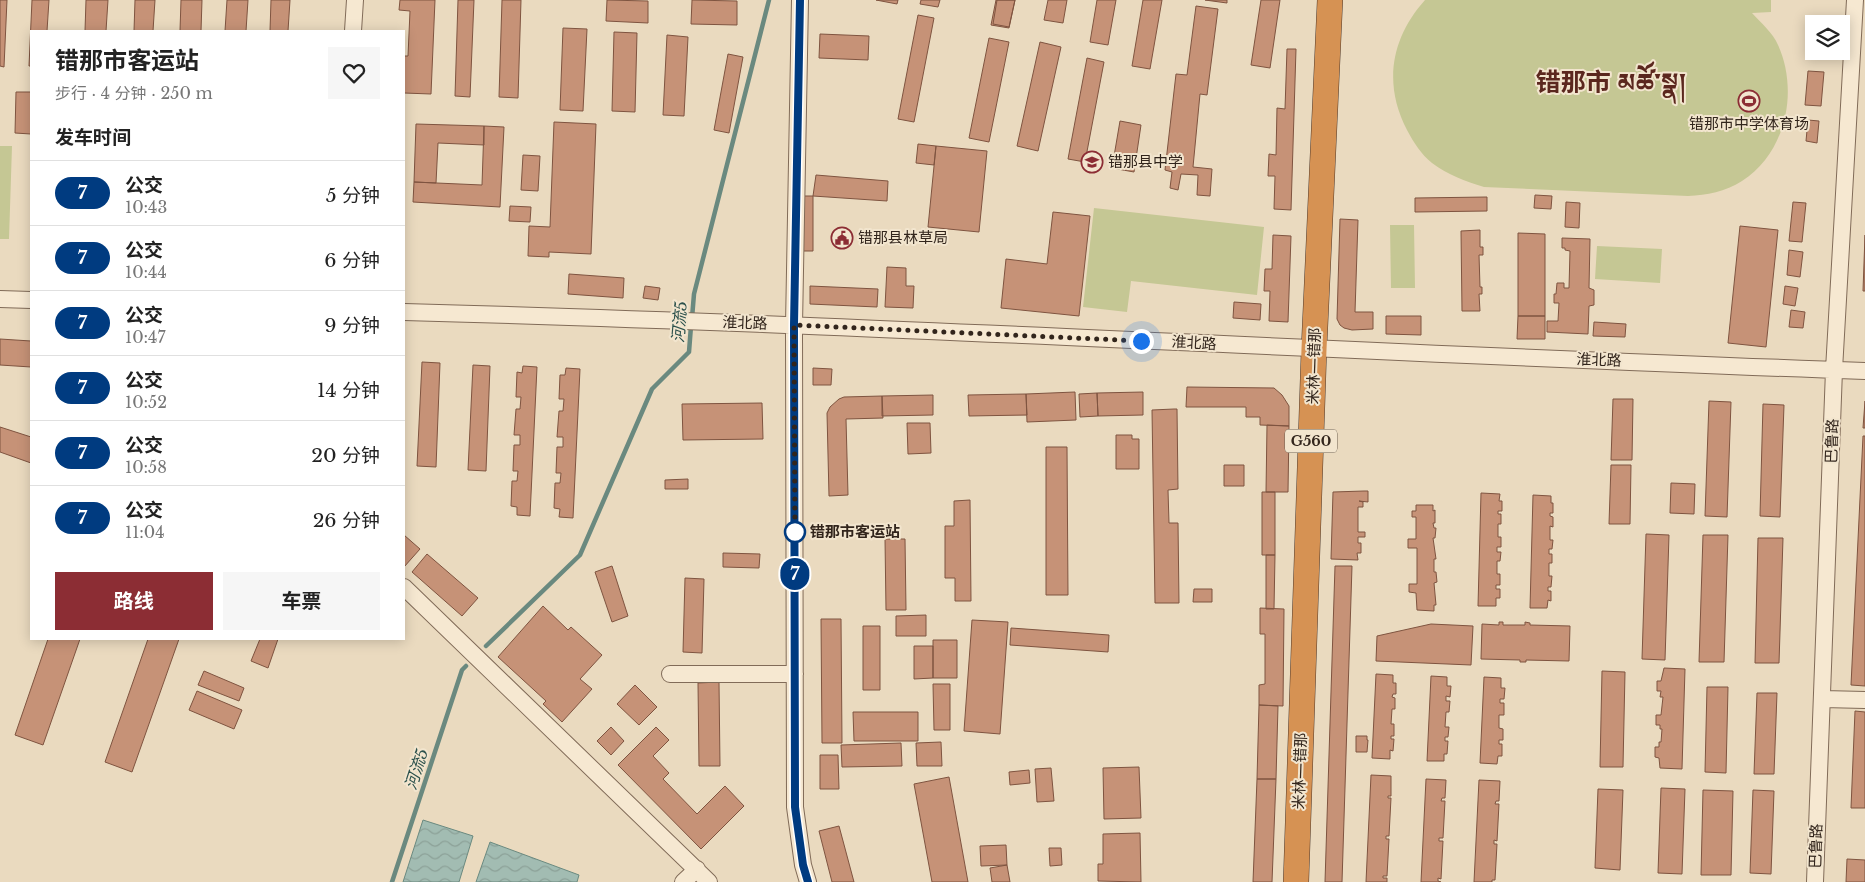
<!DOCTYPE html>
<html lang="zh">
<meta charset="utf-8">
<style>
:root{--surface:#fff;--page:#f6f6f6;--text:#222;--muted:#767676;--line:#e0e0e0;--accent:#8c2d34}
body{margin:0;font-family:"Libre Baskerville","Noto Sans SC","Noto Serif Tibetan",serif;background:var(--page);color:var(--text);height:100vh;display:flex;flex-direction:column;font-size:19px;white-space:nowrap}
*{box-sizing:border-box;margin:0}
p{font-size:16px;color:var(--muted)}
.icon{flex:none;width:28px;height:28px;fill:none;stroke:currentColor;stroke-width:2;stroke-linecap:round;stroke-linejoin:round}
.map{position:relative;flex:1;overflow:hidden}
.sheet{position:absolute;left:30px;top:30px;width:375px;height:610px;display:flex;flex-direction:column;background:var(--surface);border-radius:0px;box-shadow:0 2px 12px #0003}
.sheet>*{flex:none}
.badge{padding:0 10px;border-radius:16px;font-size:18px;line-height:32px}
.tools{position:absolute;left:1805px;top:15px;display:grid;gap:10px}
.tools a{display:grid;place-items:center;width:45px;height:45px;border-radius:0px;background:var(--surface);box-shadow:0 2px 12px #0003;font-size:25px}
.you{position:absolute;width:25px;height:25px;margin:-12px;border:4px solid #fff;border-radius:50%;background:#1a73e8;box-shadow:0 0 0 8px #1a73e833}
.map>.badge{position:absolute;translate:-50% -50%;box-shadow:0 0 0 2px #fff}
h2{padding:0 25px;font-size:19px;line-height:45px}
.round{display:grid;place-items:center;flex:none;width:52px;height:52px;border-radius:0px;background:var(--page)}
.head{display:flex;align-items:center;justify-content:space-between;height:85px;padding:0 25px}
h1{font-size:24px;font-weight:700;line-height:38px}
.cta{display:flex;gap:10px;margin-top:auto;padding:10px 25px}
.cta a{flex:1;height:58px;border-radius:0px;background:var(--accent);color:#fff;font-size:20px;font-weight:700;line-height:58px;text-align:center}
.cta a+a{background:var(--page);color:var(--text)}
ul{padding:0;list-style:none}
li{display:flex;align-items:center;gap:15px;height:65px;padding:0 25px;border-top:1px solid var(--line)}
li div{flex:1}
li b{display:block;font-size:19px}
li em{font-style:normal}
li .badge{min-width:55px;font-weight:700;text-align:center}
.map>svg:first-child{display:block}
.grass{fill:#c5c794}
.water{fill:url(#water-waves);stroke:#6a897f}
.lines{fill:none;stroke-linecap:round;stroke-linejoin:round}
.stream{stroke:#6a897f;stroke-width:4.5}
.building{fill:#c69277;stroke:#7f5440}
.minor-casing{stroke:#816b58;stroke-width:18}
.highway-casing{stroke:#4f3a2d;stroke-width:26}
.minor{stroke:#f6e8d1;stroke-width:16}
.highway{stroke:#d69253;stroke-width:25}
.line-casing{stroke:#fff;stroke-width:11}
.line{stroke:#003b80;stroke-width:8}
.walk{stroke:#32251c;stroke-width:5;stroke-dasharray:0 9}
.stop-dot{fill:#fff;stroke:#003b80;stroke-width:2.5}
.labels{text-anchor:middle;stroke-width:4;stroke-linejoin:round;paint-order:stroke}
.shield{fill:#f2e5ce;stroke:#6c5f51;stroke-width:1}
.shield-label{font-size:14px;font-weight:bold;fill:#32251c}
.poi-label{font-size:15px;fill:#32251c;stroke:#f2e5ce;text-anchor:start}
.street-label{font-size:15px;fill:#32251c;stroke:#f2e5ce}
.stop-label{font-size:15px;font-weight:bold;fill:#32251c;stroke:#f2e5ce;text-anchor:start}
.water-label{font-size:16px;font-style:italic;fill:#2c514c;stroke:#f2e5ce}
.town-label{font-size:25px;font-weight:bold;fill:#5b271e;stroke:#f2e5ce}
</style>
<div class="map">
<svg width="1865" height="882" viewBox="0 0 1865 882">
<defs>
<pattern id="water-waves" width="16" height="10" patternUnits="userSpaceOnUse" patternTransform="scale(1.25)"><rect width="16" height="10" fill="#a2bcb2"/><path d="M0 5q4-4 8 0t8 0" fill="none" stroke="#8ca198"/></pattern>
</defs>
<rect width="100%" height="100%" fill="#eadabf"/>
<path class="grass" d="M1425 0H1771V12L1752 13C1761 23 1773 33 1778 45 1799 91 1786 153 1742 181 1725 192 1707 195 1688 196L1484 187C1465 181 1448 175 1432 163 1421 154 1414 143 1407 130 1383 84 1391 38 1425 0Z
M0 146H12L9 239H0Z
M1094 208 1264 227 1257 295 1131 281 1127 312 1083 307Z
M1390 225H1414L1415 288H1391Z
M1597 246 1662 249 1660 283 1595 279Z"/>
<path class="water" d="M423 820 473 836 459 882H403Z
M490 842 579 875 577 882H476Z"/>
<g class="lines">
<path class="stream" d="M692 318 694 294 769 0
M486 646 580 555 652 389 689 352 691 326
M392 882 462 670 466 666"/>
</g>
<path class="building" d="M0 0H7L4 67 0 66Z
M32 0H49L47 31H31V66H29Z
M86 0H108L106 31H85Z
M135 0H155L153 31H134Z
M181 0H202L201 31H180Z
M227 0H248L246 31H225Z
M271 0H290L288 31H270Z
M400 0H435L431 94 404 93V56H408L410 11 399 10Z
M458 0H474L470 97 455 96Z
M502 0H521L518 98 499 97Z
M607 0 648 1V23L606 21Z
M692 0 737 1V25L691 24Z
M876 0H898L897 4Z
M921 0H940L938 7 920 4Z
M996 0H1015L1009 28 991 25Z
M997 0H1015L1009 27 993 24Z
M1048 0H1067L1063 23 1044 20Z
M1097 0H1116L1108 45 1090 42Z
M1143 0H1162L1150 69 1132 66Z
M1205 0H1227V3Z
M1261 0H1280L1270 68 1251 65Z
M1196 6 1218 9 1207 95 1200 94 1193 167 1212 169 1210 196 1197 195 1198 175 1181 174 1178 190 1170 188 1172 172 1165 170 1176 74 1187 75Z
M918 15 934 18 914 122 898 119Z
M563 28 587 29 583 111 560 110Z
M614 32 637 33 635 112 612 111Z
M820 34 869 36 868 60 819 58Z
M667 35 688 37 684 116 663 115Z
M989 38 1009 42 989 142 969 138Z
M1040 42 1061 47 1038 151 1017 146Z
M1287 49H1296L1291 210 1274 209 1275 176H1268L1269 154 1276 155 1277 108 1285 109Z
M728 54 743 57 729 133 714 130Z
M1087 58 1104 62 1085 162 1068 159Z
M1808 71 1824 72 1821 106 1805 105Z
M16 92H31V134L15 133Z
M1808 120 1819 121 1817 143 1806 141Z
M1120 121 1141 125 1134 172 1112 168Z
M554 122 596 124 591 254 549 252V257L528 256 529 226 550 227Z
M416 124 484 126V145L438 143 436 183 414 182Z
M484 126 504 127 500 207 413 202 414 182 482 185Z
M918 144 936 146 934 165 916 163Z
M936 146 987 151 979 232 928 227Z
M523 155 540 156 538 191 521 190Z
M816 175 888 181 887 201 813 196Z
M1535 195 1552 196 1551 209 1534 208Z
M803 196H813V251H803Z
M1487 197V211L1415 212V198Z
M1566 202 1580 203 1579 228 1565 227Z
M1793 202 1806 203 1802 242 1789 241Z
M510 206 531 207 530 222 509 221Z
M1053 212 1090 216 1079 316 1001 308 1006 259 1047 264Z
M1340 219 1358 220 1355 312H1373V329L1352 330 1344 328 1340 325 1337 319Z
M1740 226 1778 230 1766 347 1728 343Z
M1480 230V247H1483V255H1479L1480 287H1482V294H1479L1480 311H1462L1461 231Z
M1518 233 1545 234V316H1518Z
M1273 235 1291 236 1288 322 1269 321 1270 291H1264L1265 269H1272Z
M1865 235V291H1863Z
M1562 238 1590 239 1589 288 1594 290V305L1589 306 1588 334 1547 332V321H1558L1559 303H1554V294H1556L1557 283H1564V288H1569L1570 251 1565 250V248H1562Z
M1789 250 1803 252 1800 277 1787 275Z
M887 267 906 268V286H914L913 308 885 307Z
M569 274 624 278 623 298 568 294Z
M645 286 660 288 658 300 643 298Z
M810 286 878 289 877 307 810 304Z
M1785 286 1798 288 1795 306 1783 304Z
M1234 302 1261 304 1260 320 1233 318Z
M1791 310 1805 312 1803 328 1789 327Z
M1386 316H1421V335L1386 334Z
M1518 316H1545V339H1517Z
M1594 322 1626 324 1625 337 1593 336Z
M0 339 31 341V367L0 365Z
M422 362 440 363 436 467 417 466Z
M473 365 490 366 486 471 468 470Z
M523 366 537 367 530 516 517 515V507L511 506 512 481H517L518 471H513L514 445H520V435H514L516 409H520L521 397H516L517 372 522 373Z
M566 368 580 369 573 518 559 517 560 509 554 508 555 483H560L561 473H556L557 447H563V437H557L559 411H563L564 399H559L560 375H565Z
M813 368 832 369 831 385H813Z
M1187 387 1274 388 1282 395 1289 406V426L1260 425V417H1246V407H1186Z
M1075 392 1076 420 1027 422 1026 394Z
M1143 392V415L1098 416 1097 393Z
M1097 393 1098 416 1080 417 1079 394Z
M1026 394 1027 415 969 416 968 395Z
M933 395V415L882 416V396Z
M882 396 883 418 846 419 848 495 829 496 827 413 830 407 839 399 844 397Z
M1613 399H1633L1632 460H1611Z
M1709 401 1731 402 1727 517 1705 516Z
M1865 401V428H1863Z
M762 403 763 439 683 440 682 404Z
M1763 404 1784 405 1780 517 1760 516Z
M1174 409H1177L1178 489 1168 490 1169 523H1178L1179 603H1155L1152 410Z
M907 423H930L931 453 908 454Z
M1267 425 1289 426 1288 492H1266Z
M0 427 31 437V463L0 452Z
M1116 435H1132V439H1139V469H1116Z
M1863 436H1865V686L1851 685Z
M1046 447H1067L1068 595H1046Z
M1224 465H1244V486H1224Z
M1611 465H1631L1630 524H1609Z
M688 479V489H665V480Z
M1671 483 1695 484 1694 514 1670 513Z
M1364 491H1368V502L1359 501 1363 502V507H1358V532H1365V537H1358V543H1361V553H1357L1358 560 1331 559 1333 492Z
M1262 492H1275V555H1262Z
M1481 493 1500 494 1499 501H1502V511H1498V514H1501V524H1498V537H1501V547H1497V552H1501L1500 561H1497V574H1500V585H1496V589H1500V598H1496V606H1478Z
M1533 495 1551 496V503H1553V513H1550V516L1553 517V527L1550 526V540H1553L1552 549H1549V554H1552V563H1549V576H1552L1551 587H1548V591H1551V601L1548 600 1547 608H1530Z
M970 500 971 601H955V578H945V526H954V501Z
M1416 505H1433V511L1435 510V523H1433L1434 528H1436L1435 538H1433L1436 559H1434V572H1436L1437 582 1434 583 1436 605H1434V611L1417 610 1416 593 1409 592V584H1417V548H1408V539H1416V517H1412V511H1416Z
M1646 534 1669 535 1665 660 1642 659Z
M404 535 420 549 404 567Z
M1703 535H1728L1724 662H1699Z
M1758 538H1783L1779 663H1755Z
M885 539H905L906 610H886Z
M723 553 760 554 759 568 723 567Z
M427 554 478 598 462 616 412 572Z
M1266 555H1275L1274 609H1266Z
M612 566 628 616 612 622 595 572Z
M1335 566H1352L1342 882H1325Z
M685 578 704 579 702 653 683 652Z
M1194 589H1212V602H1193Z
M543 606 568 630 571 627 602 655 580 679 592 689 562 722 543 704 546 701 498 657Z
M1260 608 1284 609 1283 706 1259 705V685L1265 684V634H1260Z
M926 615V636H896V616Z
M821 619H841L842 743H822Z
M972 620 1008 622 1000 734 964 731Z
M1499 622H1503V625H1525V622L1530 623V625L1570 626 1569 661 1526 660V662H1520V660L1481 659 1482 624 1499 625Z
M1431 624 1473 626 1471 665 1376 661 1377 636Z
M863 626H880V690H863Z
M1011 628 1109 635 1108 652 1010 645Z
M48 639H80L43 745 15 735Z
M148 639H179L132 772 105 762Z
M260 639H278L268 668 251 661Z
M933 640H957V678H933Z
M914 646H933V678L914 679Z
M1664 668 1685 669 1682 769 1660 768 1659 758 1655 757V747H1659V742H1661L1662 729H1660V725H1656V715H1661L1663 697H1660L1661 691H1657V681H1661Z
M204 671 244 688 239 701 198 685Z
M1602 671 1625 672 1623 767H1600Z
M1376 674 1393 675V683H1396V694H1393L1392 697 1395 698V709H1392L1391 724H1394V736H1391V739H1394L1393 751 1390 750V759L1372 758Z
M1431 676 1447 677V686H1451L1450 697 1446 696V701H1450L1449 712H1446L1445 727H1449L1448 737H1445V741H1448L1447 754H1444V761H1427Z
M1484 677 1501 678V688H1505L1504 699H1500V703H1504V715H1499V728L1503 729V740H1499V744H1502V756H1498L1497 764 1480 763Z
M719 682 720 766H699L698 683Z
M933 684H950V730H934Z
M635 685 657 707 639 725 617 704Z
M1707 687H1728L1726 773 1705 772Z
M197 691 242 710 234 729 189 710Z
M1757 693H1777L1774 774H1754Z
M1259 705 1278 706 1276 779H1257Z
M1855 711 1865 712V808H1851Z
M853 712H918V741H854Z
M611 727 624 741 611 755 597 741Z
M656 727 669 740 653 756 669 773 663 779 697 814 725 786 744 806 701 849 618 765Z
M1356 736H1367V740H1368L1367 752H1356Z
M941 742 942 766H917L916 743Z
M901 743 902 766 842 767 841 745Z
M820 755H838L839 789H820Z
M1139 767 1141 818 1104 819 1103 768Z
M1051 768 1054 801 1037 802 1035 769Z
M1029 770 1030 783 1010 785 1009 772Z
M1371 775 1391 776V796H1388V798H1391L1389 836H1386V839H1389L1387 876H1383V878H1387V882H1366Z
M949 777 968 882H932L914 784Z
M1257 779H1276L1272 882H1253Z
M1426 779 1446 780 1445 798H1442L1441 801H1445L1443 838H1439V841H1443L1441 879 1438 878V881L1441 882H1421Z
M1479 780 1500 781 1499 801H1496L1495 804H1499L1497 841 1494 840V844H1497L1495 880H1492V882H1474Z
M1661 788 1685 789 1682 874 1658 873Z
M1598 789 1623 790 1620 870 1595 868Z
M1703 790 1733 791 1731 875H1701Z
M1753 790 1774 791 1771 874 1750 873Z
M839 826 854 882H832L819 831Z
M1140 833 1141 882 1098 881V864H1103V834Z
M1006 845 1007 865 981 866 980 846Z
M1049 848H1061L1062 865 1050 866Z
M1847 859 1865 860V882H1846Z
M1007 865 1010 882H992L990 868Z"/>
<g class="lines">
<g class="minor-casing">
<path id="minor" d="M800 0 794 325 795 807 803 865 808 882
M353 31 355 0
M0 299 31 300
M404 312C891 325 1378 354 1865 371
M404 587 709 882
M670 674H795
M1823 699 1865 700
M683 882 697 869
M1815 882 1834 370 1855 0"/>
</g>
<g class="highway-casing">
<path id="highway" d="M1296 882 1314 349 1330 0"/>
</g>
<use href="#minor" class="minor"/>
<use href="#highway" class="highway"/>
</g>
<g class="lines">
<g class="line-casing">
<path id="line" d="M800 0 794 325 795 807 803 865 808 882"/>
</g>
<use href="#line" class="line"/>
<path class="walk" d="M795 532V538L794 325 1141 341"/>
</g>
<defs>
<g id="stadium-ring" transform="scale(1.125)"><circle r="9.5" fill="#f2e5ce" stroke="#8c2d34" stroke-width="1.5"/><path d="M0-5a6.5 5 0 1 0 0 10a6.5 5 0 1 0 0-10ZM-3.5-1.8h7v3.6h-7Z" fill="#8c2d34"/></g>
<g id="school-ring" transform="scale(1.125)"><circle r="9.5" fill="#f2e5ce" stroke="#8c2d34" stroke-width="1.5"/><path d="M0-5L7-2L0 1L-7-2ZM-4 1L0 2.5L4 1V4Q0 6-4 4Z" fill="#8c2d34"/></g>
<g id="civic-ring" transform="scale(1.125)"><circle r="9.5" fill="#f2e5ce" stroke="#8c2d34" stroke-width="1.5"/><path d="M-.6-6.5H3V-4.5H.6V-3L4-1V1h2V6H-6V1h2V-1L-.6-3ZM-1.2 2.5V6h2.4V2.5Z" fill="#8c2d34"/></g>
</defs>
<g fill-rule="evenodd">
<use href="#stadium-ring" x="1749" y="101"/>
<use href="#school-ring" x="1092" y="162"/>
<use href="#civic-ring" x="842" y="238"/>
</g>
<circle class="stop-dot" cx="795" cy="532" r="10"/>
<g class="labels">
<rect class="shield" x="1285" y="429.5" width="52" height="23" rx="4"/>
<g class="shield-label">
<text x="1311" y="446">G560</text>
</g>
<g class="poi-label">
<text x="1749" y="129" text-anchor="middle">错那市中学体育场</text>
<text x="1108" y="167">错那县中学</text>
<text x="858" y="243">错那县林草局</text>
</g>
<g class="street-label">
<text transform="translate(745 323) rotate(2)" y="5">淮北路</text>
<text transform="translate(1194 343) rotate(3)" y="5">淮北路</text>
<text transform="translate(1599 360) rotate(2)" y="5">淮北路</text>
<text transform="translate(1314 366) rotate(-88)" y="5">米林—错那</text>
<text transform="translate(1832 441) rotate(-88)" y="5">巴鲁路</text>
<text transform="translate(1300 771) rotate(-88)" y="5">米林—错那</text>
<text transform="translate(1816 846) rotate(-88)" y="5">巴鲁路</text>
</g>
<g class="stop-label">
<text x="810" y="537">错那市客运站</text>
</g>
<g class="water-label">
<text transform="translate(679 322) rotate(-85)" y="6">河流5</text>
<text transform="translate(416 769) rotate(-72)" y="6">河流5</text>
</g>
<g class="town-label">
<text x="1611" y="91">错那市 མཚོ་སྣ།</text>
</g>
</g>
</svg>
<div class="tools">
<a><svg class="icon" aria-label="layers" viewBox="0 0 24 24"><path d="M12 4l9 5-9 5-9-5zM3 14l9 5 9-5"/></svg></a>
</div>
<div class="you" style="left:1141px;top:341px"></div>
<b class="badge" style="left:795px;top:574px;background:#003b80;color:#fff">7</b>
<section class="sheet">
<div class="head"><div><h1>错那市客运站</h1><p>步行 · 4 分钟 · 250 m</p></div><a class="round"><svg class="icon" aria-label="heart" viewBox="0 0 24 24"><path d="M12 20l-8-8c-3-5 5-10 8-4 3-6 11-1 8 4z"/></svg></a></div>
<h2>发车时间</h2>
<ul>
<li><span class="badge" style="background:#003b80;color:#fff">7</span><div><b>公交</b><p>10:43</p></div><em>5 分钟</em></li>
<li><span class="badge" style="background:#003b80;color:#fff">7</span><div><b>公交</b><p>10:44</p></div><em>6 分钟</em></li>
<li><span class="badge" style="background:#003b80;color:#fff">7</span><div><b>公交</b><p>10:47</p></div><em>9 分钟</em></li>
<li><span class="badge" style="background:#003b80;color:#fff">7</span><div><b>公交</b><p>10:52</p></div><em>14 分钟</em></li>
<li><span class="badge" style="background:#003b80;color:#fff">7</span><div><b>公交</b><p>10:58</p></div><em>20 分钟</em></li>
<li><span class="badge" style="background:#003b80;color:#fff">7</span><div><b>公交</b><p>11:04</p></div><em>26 分钟</em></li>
</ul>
<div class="cta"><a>路线</a><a>车票</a></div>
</section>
</div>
